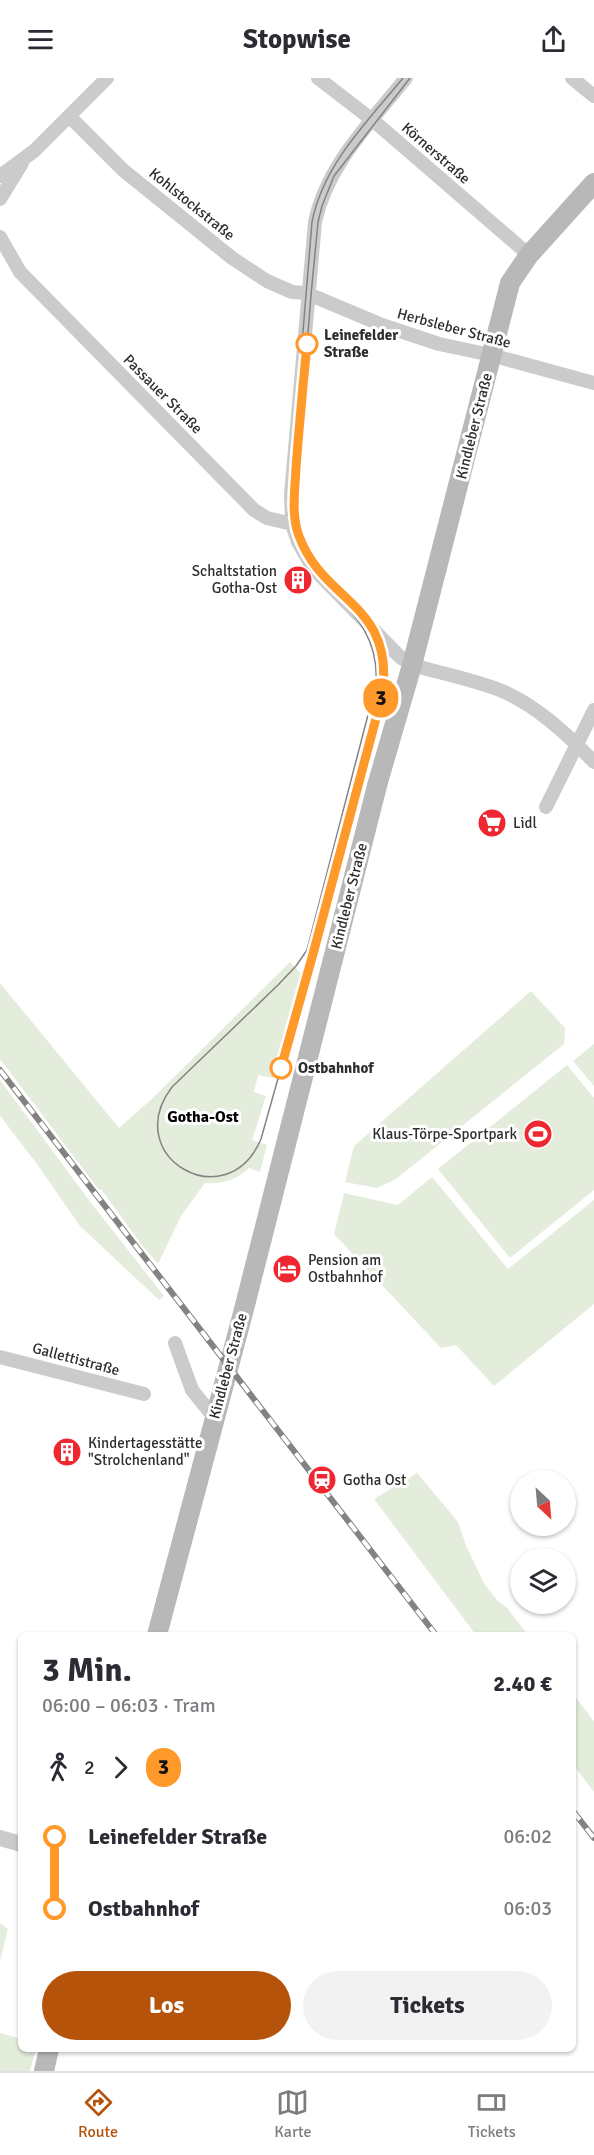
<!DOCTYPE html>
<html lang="de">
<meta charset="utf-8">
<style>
:root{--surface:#fff;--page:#f2f2f3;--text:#2b2b33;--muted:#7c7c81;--line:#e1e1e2;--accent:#b45309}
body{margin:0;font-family:Signika,sans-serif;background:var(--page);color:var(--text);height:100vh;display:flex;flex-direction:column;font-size:22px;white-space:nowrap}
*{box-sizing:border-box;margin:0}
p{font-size:20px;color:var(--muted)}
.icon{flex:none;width:33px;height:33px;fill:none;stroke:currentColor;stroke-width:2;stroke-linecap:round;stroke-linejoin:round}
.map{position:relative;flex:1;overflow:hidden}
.drawer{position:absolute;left:18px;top:1554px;width:558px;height:420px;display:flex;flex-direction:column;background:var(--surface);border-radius:9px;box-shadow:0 2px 4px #0004}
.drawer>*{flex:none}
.badge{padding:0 12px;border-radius:20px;font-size:21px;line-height:39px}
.needle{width:39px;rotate:154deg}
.buttons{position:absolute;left:510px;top:1392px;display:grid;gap:12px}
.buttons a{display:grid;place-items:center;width:66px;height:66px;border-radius:50%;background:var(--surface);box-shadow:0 2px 4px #0004;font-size:30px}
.map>.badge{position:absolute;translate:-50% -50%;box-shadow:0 0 0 3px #fff}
.legs{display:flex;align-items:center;gap:9px;height:66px;padding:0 24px;font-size:20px}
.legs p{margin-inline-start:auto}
.summary{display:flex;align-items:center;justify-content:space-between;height:102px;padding:0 24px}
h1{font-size:33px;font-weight:800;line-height:45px}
.action{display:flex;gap:12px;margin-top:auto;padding:12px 24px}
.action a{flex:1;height:69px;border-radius:36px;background:var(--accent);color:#fff;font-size:24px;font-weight:800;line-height:69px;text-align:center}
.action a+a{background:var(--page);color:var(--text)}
ul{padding:0 24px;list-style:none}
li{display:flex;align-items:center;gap:21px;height:72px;font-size:22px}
li i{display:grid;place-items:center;width:9px;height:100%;margin:0 8px;background:currentColor}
li i::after{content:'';width:15px;height:15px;margin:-8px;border:4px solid;border-radius:50%;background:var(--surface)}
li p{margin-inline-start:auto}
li:first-child i{background:linear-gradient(#0000 50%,currentColor 0)}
li:last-child i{background:linear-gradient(currentColor 50%,#0000 0)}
header{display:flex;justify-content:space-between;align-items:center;height:78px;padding:0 24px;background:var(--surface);font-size:27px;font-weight:800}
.menu{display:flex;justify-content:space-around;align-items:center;height:84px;border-top:2px solid var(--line);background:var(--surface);font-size:16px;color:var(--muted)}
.menu a{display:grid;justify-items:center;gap:3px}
.menu .selected{color:var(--accent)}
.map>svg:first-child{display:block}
.green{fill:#e4ecdb}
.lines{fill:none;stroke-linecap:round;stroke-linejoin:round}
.minor{stroke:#cbcbcb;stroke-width:14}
.tertiary{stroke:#cbcbcb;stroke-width:16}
.secondary{stroke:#b8b8b8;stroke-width:20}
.tram{stroke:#838383;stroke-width:1.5}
.rail-casing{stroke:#838383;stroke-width:6}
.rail{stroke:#fff;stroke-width:4;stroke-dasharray:11;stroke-linecap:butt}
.line-1-casing{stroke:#fff;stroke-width:14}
.line-1{stroke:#ff9929;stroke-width:9}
.stop-1-dot{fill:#fff;stroke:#ff9929;stroke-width:3}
.labels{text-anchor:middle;stroke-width:6;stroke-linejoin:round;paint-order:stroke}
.street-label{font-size:15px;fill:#2e2e2e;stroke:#fff}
.stop-label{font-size:15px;font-weight:bold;fill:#2e2e2e;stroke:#fff;text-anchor:start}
.poi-label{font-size:15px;fill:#2e2e2e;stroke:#fff;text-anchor:start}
.neighbourhood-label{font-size:16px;font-weight:bold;fill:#000;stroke:#fff}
</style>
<header><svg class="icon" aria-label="menu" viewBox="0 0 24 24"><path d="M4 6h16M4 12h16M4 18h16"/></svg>Stopwise<svg class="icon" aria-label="share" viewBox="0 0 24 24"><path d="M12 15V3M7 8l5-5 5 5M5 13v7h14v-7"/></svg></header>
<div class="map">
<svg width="594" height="1993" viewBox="0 0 594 1993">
<rect width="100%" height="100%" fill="#fff"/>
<path class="green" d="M290 884 302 897 273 1000 258 997 254 1014 266 1018 252 1062 267 1067 260 1094 249 1090C237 1102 222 1106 205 1105L181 1138 158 1186 141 1166 101 1111 99 1112 0 981V905L119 1050 156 1017Z
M531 913 565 950 564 966 396 1101 377 1110 345 1104 354 1068Z
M594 966V1008L573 983Z
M567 987 594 1020V1112L510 1180 438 1091Z
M0 1002 92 1126 164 1218 159 1222 80 1148 37 1086 7 1047 0 1037Z
M432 1099 508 1191 594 1122V1226L494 1308 456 1267 441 1270 334 1156 344 1115 398 1127Z
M417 1395 458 1444 467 1470 485 1507 498 1523 507 1530 528 1557H476L374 1421Z
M573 1616 594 1643V1714L573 1686Z
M0 1845 8 1851 0 1883Z
M0 1955 21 1961V1971H36L30 1993H0Z"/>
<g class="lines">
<path class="minor" d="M318 0 375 44 529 177
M406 0C371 44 327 87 315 144L291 416 292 446 298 464 313 490 400 579 412 587C440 595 470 601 497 611 534 625 567 656 594 684
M572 0 594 18
M69 38 123 92 232 180 267 203 292 214 306 215 382 247 439 266 491 277 594 305
M0 98 34 73 107 0
M0 121 22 85
M0 159 20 194 254 432 267 440 292 446
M546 729 594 632
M175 1265 192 1312 209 1333
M0 1279 144 1316"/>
<path class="tertiary" d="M0 1760 21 1766"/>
<path class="secondary" d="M157 1557 243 1235 378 704 412 587 510 205 529 177 594 105
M44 1993 49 1971"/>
<path class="tram" d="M403 0C367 44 323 87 312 144L288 436C296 512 382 523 376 606L307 872 296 888 278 907 172 1009C119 1079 227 1141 261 1061L313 876 382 617C383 608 385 599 385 590 381 532 319 509 299 459 296 451 295 441 294 432L311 217 318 144 322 128 334 98 410 0"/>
<g class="rail-casing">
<path id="rail" d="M0 992 436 1557
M573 1733 594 1760"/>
</g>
<use href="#rail" class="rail"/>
</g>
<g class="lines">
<g class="line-1-casing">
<path id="line-1" d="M281 990 313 876 382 618C396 525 324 526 299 458 291 437 295 412 296 390 299 349 303 308 307 266"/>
</g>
<use href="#line-1" class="line-1"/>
</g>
<defs>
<g id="building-disc" transform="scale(1.5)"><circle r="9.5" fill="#ee2730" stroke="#fff"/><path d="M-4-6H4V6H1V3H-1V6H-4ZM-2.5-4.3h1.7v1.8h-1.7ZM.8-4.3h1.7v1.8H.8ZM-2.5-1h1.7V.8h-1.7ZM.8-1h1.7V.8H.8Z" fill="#fff"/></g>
<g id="supermarket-disc" transform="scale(1.5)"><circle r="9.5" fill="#ee2730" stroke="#fff"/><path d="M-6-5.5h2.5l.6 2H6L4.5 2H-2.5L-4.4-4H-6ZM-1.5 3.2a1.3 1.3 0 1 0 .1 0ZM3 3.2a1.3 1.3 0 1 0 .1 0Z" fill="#fff"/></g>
<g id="stadium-disc" transform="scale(1.5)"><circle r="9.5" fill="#ee2730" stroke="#fff"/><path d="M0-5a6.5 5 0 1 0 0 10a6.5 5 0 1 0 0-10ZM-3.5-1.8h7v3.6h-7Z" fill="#fff"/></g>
<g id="hotel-disc" transform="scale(1.5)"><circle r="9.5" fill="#ee2730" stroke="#fff"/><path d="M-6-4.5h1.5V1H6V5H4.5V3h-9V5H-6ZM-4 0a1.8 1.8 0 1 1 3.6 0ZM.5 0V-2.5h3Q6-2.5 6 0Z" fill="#fff"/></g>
<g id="station-disc" transform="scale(1.5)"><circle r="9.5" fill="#ee2730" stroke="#fff"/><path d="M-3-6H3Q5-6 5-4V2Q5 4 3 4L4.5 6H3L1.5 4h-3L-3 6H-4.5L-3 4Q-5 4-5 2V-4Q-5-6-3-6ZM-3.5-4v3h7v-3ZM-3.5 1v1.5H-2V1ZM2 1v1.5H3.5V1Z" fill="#fff"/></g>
</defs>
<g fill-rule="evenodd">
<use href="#building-disc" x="298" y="502"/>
<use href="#supermarket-disc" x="492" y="745"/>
<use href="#stadium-disc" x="538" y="1056"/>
<use href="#hotel-disc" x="287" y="1191"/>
<use href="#building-disc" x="67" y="1374"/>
<use href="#station-disc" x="322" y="1402"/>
</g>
<g class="stop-1-dot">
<circle cx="307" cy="266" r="10"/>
<circle cx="281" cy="990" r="10"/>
</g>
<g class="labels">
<g class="street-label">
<text transform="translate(436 75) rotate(41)" y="5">Körnerstraße</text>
<text transform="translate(192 126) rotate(39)" y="5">Kohlstockstraße</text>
<text transform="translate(454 250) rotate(15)" y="5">Herbsleber Straße</text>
<text transform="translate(163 316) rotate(45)" y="5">Passauer Straße</text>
<text transform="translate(474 348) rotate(-76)" y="5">Kindleber Straße</text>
<text transform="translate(349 818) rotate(-76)" y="5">Kindleber Straße</text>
<text transform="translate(76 1281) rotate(15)" y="5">Gallettistraße</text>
<text transform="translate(228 1288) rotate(-75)" y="5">Kindleber Straße</text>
</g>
<g class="stop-label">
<text x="324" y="262">Leinefelder<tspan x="324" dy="17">Straße</tspan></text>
<text x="298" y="995">Ostbahnhof</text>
</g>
<g class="poi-label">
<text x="277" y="498" text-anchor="end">Schaltstation<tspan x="277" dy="17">Gotha-Ost</tspan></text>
<text x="513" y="750">Lidl</text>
<text x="517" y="1061" text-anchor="end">Klaus-Törpe-Sportpark</text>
<text x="308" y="1187">Pension am<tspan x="308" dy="17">Ostbahnhof</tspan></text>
<text x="88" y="1370">Kindertagesstätte<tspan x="88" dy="17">"Strolchenland"</tspan></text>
<text x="343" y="1407">Gotha Ost</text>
</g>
<g class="neighbourhood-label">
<text x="203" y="1044">Gotha-Ost</text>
</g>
</g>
</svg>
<div class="buttons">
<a><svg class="needle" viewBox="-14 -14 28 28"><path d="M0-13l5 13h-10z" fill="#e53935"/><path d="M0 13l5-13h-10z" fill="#7c7c81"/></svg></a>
<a><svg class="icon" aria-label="layers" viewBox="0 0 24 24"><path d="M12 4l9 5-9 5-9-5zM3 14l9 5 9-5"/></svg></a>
</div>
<b class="badge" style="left:381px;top:620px;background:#ff9929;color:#111">3</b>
<section class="drawer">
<div class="summary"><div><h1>3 Min.</h1><p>06:00 – 06:03 · Tram</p></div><b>2.40 €</b></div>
<div class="legs"><svg class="icon" aria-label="walk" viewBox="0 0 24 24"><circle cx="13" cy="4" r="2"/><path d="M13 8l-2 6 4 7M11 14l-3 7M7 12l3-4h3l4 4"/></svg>2<svg class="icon" aria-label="forward" viewBox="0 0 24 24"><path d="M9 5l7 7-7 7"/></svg><b class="badge" style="background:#ff9929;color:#111">3</b></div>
<ul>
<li><i style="color:#ff9929"></i><b>Leinefelder Straße</b><p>06:02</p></li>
<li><i style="color:#ff9929"></i><b>Ostbahnhof</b><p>06:03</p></li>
</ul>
<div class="action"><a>Los</a><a>Tickets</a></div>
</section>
</div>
<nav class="menu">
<a class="selected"><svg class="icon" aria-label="directions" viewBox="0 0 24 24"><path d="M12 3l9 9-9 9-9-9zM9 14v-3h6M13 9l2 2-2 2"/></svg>Route</a>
<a><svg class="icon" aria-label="map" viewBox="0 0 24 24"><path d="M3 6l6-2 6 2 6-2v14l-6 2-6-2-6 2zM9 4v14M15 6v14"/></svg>Karte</a>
<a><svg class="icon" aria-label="tickets" viewBox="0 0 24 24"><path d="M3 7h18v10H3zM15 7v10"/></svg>Tickets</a>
</nav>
